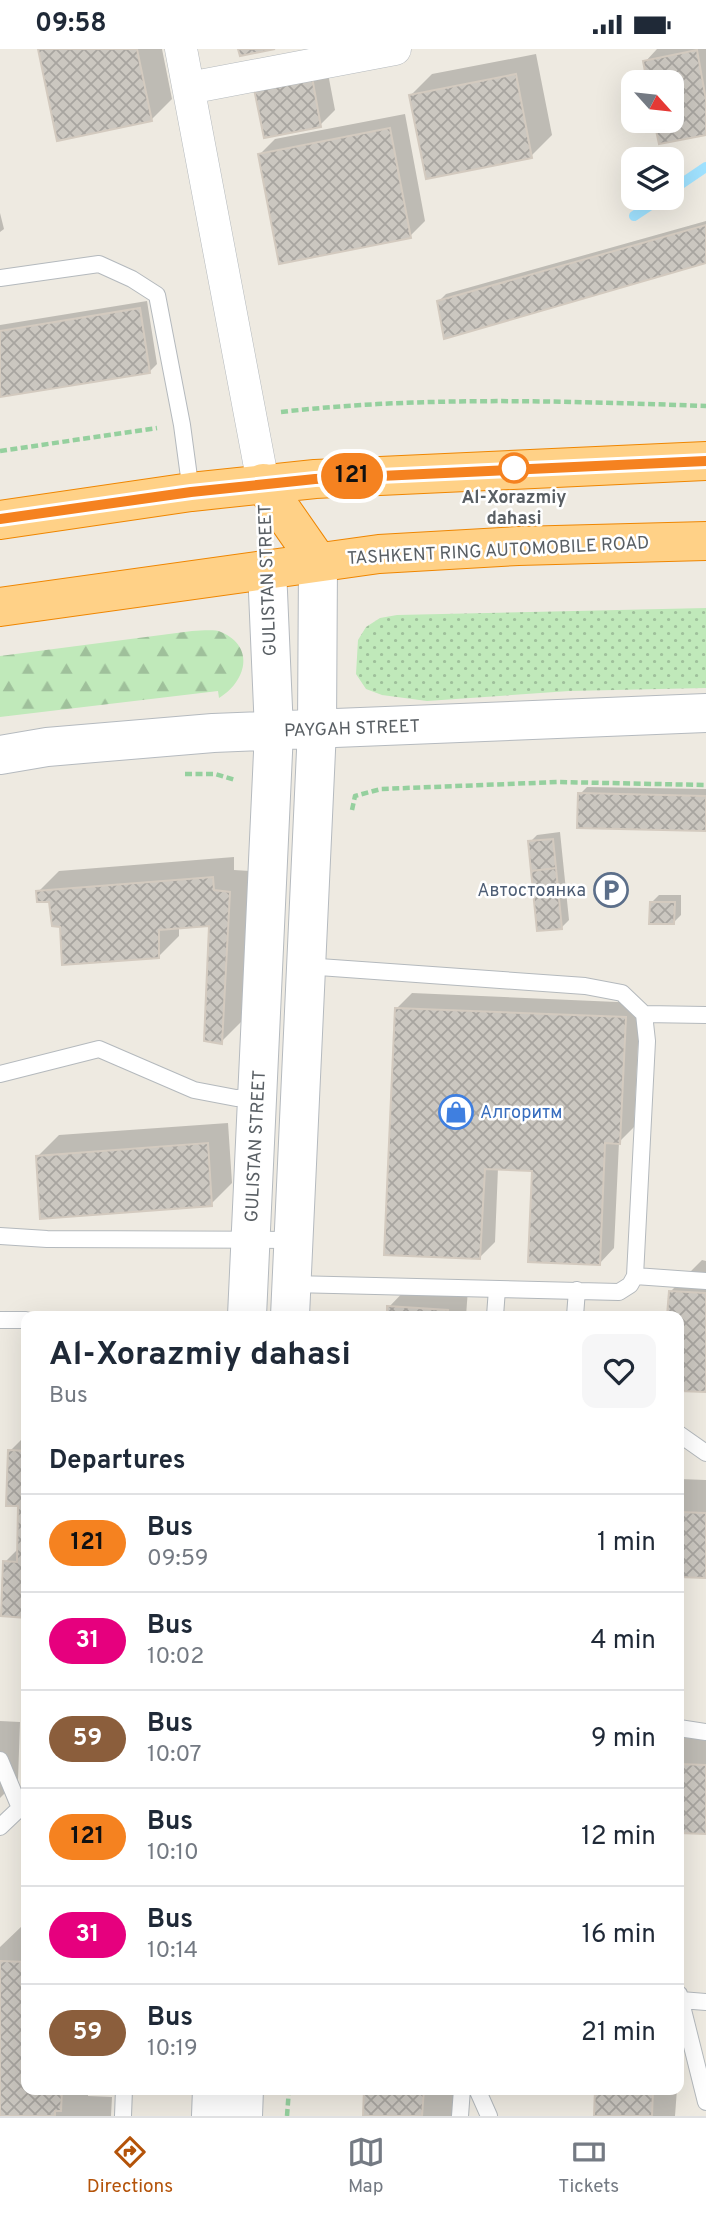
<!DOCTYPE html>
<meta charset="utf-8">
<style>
:root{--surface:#fff;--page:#f6f6f7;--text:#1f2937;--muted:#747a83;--line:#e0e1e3;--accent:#b45309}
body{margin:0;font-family:Overpass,sans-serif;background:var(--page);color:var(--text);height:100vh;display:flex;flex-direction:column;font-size:26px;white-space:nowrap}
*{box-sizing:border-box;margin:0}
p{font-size:23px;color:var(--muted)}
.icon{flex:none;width:38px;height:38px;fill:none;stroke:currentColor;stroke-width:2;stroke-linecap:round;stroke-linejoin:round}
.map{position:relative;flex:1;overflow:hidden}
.sheet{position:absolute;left:21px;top:1262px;width:663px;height:784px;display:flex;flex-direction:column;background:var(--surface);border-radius:14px;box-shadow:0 7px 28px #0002}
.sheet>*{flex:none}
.badge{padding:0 14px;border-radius:23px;font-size:24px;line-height:46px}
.needle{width:46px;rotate:117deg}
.tools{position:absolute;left:621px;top:21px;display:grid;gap:14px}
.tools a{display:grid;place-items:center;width:63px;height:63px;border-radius:14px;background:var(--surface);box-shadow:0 7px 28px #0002;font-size:35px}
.map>.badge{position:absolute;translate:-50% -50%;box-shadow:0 0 0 4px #fff}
h2{padding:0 28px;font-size:26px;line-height:63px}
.round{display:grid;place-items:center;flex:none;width:74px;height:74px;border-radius:14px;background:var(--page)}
.summary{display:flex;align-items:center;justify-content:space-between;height:119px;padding:0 28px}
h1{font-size:33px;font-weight:700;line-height:52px}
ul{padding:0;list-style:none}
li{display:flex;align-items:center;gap:21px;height:98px;padding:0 28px;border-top:2px solid var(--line)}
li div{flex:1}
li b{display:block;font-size:26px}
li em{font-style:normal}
li .badge{min-width:77px;font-weight:700;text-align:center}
.status{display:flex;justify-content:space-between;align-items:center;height:49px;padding:0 35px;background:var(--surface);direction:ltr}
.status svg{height:19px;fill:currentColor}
.dock{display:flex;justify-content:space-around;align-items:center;height:98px;border-top:2px solid var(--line);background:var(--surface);font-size:19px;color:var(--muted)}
.dock a{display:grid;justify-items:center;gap:4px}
.dock .current{color:var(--accent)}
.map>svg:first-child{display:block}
.grass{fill:url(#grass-dots)}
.forest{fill:url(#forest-firs)}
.shadow{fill:#0003}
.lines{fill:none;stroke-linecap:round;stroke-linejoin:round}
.stream{stroke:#a0e2ff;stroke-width:10}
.building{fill:url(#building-cross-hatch);stroke:#d3cabf;stroke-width:2}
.lane-casing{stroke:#b4b9bd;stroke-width:18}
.street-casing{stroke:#b4b9bd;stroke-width:33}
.secondary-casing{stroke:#b5babf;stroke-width:40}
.highway-casing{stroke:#ef8600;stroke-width:40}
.path{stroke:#95d09e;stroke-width:4.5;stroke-dasharray:7 3.5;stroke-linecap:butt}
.lane{stroke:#fff;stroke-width:16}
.street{stroke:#fff;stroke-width:32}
.secondary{stroke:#fff;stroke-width:38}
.highway{stroke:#ffd187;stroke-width:38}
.line-casing{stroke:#fff;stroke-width:16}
.line{stroke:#f58220;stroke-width:10}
.stop-dot{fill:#fff;stroke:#f58220;stroke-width:3.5}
.labels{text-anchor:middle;stroke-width:5;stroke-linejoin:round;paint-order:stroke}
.stop-label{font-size:18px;font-weight:bold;fill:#595f64;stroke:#fff}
.street-label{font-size:18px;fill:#595f64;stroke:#fff}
.service-label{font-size:18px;fill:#4e5e75;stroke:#fff;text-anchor:end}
.shop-label{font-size:18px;fill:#366cbe;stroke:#fff;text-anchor:start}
</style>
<div class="status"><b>09:58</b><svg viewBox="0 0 49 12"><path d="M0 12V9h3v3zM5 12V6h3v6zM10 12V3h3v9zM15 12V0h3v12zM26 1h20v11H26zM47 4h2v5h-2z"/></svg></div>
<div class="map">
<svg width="706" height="2067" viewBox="0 0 706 2067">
<defs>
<pattern id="grass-dots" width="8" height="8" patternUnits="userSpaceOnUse" patternTransform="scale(1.75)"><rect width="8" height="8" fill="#c0e9ba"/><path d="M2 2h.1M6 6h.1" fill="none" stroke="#9fc09b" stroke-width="1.8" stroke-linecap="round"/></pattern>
<pattern id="forest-firs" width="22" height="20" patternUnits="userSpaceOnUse" patternTransform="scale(1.75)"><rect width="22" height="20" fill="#c0e9ba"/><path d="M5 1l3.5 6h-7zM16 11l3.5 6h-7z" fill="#9fc09b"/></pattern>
<pattern id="building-cross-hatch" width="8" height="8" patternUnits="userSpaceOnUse" patternTransform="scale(1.75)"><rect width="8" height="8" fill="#cbc7c0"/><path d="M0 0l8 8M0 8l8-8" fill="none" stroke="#a8a5a0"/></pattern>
</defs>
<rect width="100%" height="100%" fill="#eeeae1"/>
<path class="grass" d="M706 559V639L569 642 427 652 382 646 366 640 356 625 358 591 366 578 380 569 397 566Z"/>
<path class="forest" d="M192 582C201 582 214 580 221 583 256 598 246 633 219 649L218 642 0 668V607Z"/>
<path class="shadow" d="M40 0H162L172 50 151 71Z
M657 0H706V84L660 93 656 72H672V33H649L645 13Z
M536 5 552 86 531 107 411 46 432 25Z
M326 14 335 61 320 76 265 87Z
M405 65 425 172 410 187 260 105 275 90Z
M0 164 4 180 0 183Z
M706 172V213L439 252 446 245Z
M147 252 157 315 150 322 0 346V276Z
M587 738 706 740V780L580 745Z
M560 783 569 871 562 878 530 793 537 786Z
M234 808V821L250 822 242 972 221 993 211 875 179 877V887L158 908 62 877 51 851 38 843 59 822Z
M659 846H681V866L674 873 651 854Z
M412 944 640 954 634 1078 619 1093 614 1199 600 1214 534 1120 498 1119 495 1193 480 1208 397 959Z
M228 1074 232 1134 211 1155 38 1107 59 1086Z
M702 1211 706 1212V1342L679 1340V1267H669L670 1243Z
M410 1236 468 1240 466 1267H388L389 1258Z
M679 1356H682L679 1419Z
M26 1386V1567L3 1566 5 1513 19 1499 20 1455 10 1402Z
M679 1430 706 1431V1527L679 1526Z
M0 1672 20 1673 18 1731 0 1749Z
M679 1679 706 1681V1784L679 1783Z
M22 1877H26V2040H88V2047L112 2048 111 2067H0V1898Z
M366 2040H456L455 2067H365Z
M597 2040H677L675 2067H596Z"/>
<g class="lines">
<path class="stream" d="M672 141 706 118
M634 167 661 149"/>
</g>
<path class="building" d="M38 0H137L152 72 57 92Z
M238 0H275L240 7Z
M697 1 706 51V86L659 95 654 72H672V33H647L643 12Z
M516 25 532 109 426 130 409 46Z
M312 28 321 78 264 89 254 40Z
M390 79 411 189 279 215 258 105Z
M706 176V214L444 290 437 252Z
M140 259 150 324 0 348V282Z
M578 744 706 747V782L577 779Z
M553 790 556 819 531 822 528 792Z
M556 819 562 880 537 882 531 822Z
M213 828 214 841 230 843 222 995 204 992 209 877 159 881V909L62 916 60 878 52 877 49 853H37L36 842Z
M650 853H675L674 875H649Z
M395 959 626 968 620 1095 605 1094 600 1216 528 1213 532 1122 485 1120 480 1210 384 1206Z
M208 1094 212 1157 40 1170 36 1107Z
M669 1242 706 1244V1343L679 1342V1267H667Z
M387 1257 448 1261 447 1267H387Z
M8 1401 26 1402V1569L1 1567 3 1512 17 1513 18 1457H6Z
M679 1463 706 1464V1529L679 1528Z
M679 1715 706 1716V1785L679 1784Z
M26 1902V2040H62L61 2062H55V2067H0V1912L26 1913Z
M364 2040H424L422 2067H363Z
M595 2040H653L652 2067H594Z"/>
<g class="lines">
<g class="lane-casing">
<path id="lane" d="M0 229 99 215 132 230 157 246 182 376 191 443
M644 965 706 966
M0 1025 99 1000 194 1041 236 1049 257 1048
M0 1187 47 1190 294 1191
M635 1227 706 1232
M292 1235 619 1243 630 1236 635 1227 647 992 644 965 622 944 585 937 305 917
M495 1267 497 1240
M575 1267 577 1241
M0 1271H26
M679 1385 706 1404
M679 1679 706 1683
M0 1711 20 1759 26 1760
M0 1778 20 1759
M679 1945 706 2053
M681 1951 706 1953
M477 2040 489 2067
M123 2067 124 2040
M460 2067 462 2040"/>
</g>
<g class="street-casing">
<path id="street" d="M181 0 263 434
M189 39 395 0"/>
</g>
<g class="secondary-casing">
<path id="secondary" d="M0 706 47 698 213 684 706 664
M247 1267 274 682 267 520
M290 1267 317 680 318 513
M211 2067 212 2040
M243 2067 244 2040"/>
</g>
<g class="highway-casing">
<path id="highway" d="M263 434 318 513
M0 471 191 443 315 430 706 412
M0 558 379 505 518 497 706 492"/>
</g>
<path class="path" d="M281 363C422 347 564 352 706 357
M0 402 157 379
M185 725H215L235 731
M352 761 355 747 381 740 559 733 706 736
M287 2067 289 2040"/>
<use href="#lane" class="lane"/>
<use href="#street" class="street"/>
<use href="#secondary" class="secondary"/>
<use href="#highway" class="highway"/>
</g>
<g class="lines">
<g class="line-casing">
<path id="line" d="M0 470 191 443 315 430 706 412"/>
</g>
<use href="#line" class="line"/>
</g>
<defs>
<g id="parking-ring" transform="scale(1.75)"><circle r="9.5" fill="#fff" stroke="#5c6f8a" stroke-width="1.5"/><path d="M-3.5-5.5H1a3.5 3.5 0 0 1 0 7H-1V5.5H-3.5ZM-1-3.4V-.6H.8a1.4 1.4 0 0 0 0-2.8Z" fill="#5c6f8a"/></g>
<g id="shop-ring" transform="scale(1.75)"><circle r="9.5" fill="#fff" stroke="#3f7fe0" stroke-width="1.5"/><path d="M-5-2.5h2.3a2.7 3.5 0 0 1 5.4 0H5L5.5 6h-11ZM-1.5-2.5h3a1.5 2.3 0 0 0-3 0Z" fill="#3f7fe0"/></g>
</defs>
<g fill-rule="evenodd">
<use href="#parking-ring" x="611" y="841"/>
<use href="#shop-ring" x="456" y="1063"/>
</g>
<circle class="stop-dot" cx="514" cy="419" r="14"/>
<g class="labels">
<g class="stop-label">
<text x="514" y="454">Al-Xorazmiy<tspan x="514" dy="21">dahasi</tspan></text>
</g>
<g class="street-label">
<text transform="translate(498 501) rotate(-3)" y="6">TASHKENT RING AUTOMOBILE ROAD</text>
<text transform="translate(267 531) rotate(-92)" y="6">GULISTAN STREET</text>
<text transform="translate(352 679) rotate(-2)" y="6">PAYGAH STREET</text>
<text transform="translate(255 1097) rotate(-87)" y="6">GULISTAN STREET</text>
</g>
<g class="service-label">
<text x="586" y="847">Автостоянка</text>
</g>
<g class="shop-label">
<text x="480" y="1069">Алгоритм</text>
</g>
</g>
</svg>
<div class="tools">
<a><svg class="needle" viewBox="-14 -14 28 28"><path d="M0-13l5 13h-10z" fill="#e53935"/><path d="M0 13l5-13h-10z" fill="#747a83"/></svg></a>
<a><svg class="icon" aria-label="layers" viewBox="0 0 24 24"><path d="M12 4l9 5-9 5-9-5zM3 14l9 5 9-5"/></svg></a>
</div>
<b class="badge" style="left:352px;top:427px;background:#f58220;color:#111">121</b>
<section class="sheet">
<div class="summary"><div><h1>Al-Xorazmiy dahasi</h1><p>Bus</p></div><a class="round"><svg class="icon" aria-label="heart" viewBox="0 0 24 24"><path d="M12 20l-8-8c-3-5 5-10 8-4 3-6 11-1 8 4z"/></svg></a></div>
<h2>Departures</h2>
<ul>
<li><span class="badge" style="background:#f58220;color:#111">121</span><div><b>Bus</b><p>09:59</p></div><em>1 min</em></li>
<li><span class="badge" style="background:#e6007e;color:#fff">31</span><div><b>Bus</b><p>10:02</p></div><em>4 min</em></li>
<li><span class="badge" style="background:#8b5e3c;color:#fff">59</span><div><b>Bus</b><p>10:07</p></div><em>9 min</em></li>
<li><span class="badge" style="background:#f58220;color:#111">121</span><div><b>Bus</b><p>10:10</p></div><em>12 min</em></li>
<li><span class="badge" style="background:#e6007e;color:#fff">31</span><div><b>Bus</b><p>10:14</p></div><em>16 min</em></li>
<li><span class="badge" style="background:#8b5e3c;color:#fff">59</span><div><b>Bus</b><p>10:19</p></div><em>21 min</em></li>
</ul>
</section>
</div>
<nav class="dock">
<a class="current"><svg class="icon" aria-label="directions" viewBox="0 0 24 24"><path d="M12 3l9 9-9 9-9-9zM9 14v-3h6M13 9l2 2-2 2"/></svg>Directions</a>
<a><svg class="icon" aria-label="map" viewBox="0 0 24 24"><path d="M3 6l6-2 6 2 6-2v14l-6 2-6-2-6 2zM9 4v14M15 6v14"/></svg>Map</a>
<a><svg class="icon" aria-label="tickets" viewBox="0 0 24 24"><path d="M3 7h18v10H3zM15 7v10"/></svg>Tickets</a>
</nav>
